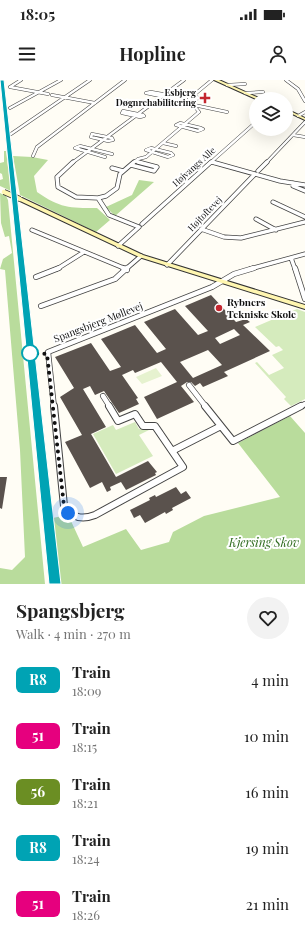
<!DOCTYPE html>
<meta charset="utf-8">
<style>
:root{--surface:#fff;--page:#f2f2f2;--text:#222;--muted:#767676}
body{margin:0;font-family:"Playfair Display",serif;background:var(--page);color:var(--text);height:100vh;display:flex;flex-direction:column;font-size:15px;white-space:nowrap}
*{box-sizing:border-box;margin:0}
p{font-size:13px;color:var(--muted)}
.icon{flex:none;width:22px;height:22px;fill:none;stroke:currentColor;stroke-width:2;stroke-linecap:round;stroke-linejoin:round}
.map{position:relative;height:504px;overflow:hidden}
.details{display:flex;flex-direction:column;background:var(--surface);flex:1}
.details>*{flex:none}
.badge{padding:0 8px;border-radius:6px;font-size:14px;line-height:26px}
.fabs{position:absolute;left:249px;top:12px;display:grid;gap:8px}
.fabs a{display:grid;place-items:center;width:44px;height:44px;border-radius:50%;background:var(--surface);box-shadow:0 4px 16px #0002;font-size:20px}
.you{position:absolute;width:20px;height:20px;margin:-10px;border:3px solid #fff;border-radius:50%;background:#1a73e8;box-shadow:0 0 0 6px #1a73e833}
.map>.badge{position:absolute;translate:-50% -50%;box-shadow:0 0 0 2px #fff}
.round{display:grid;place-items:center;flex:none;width:42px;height:42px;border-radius:21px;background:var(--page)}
.head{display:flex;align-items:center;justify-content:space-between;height:68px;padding:0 16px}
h1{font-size:19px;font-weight:700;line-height:30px}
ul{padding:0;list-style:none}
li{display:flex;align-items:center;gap:12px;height:56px;padding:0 16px}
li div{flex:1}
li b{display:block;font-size:15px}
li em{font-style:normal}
li .badge{min-width:44px;font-weight:700;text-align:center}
.status{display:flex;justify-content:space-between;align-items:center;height:28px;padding:0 20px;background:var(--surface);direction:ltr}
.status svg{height:11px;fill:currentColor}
header{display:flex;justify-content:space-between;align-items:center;height:52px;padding:0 16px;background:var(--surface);font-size:18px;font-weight:700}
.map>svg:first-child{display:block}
.green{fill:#d5ebbd}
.forest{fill:#b9dc9c}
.pitch{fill:#e6f2cf}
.building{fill:#5a524d;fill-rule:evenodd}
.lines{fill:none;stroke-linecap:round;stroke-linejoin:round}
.street-far3-casing{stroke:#444;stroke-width:3.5}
.street-far2-casing{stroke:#444;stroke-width:5}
.street-far1-casing{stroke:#444;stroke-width:6}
.street-casing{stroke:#444;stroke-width:8}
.secondary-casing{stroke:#333;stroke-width:2}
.street-far3{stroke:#fff;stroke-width:2.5}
.street-far2{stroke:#fff;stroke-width:3.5}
.street-far1{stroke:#fff;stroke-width:4.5}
.street{stroke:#fff;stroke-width:6}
.secondary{fill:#fff6b0;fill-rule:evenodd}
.rail-far2-casing{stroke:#c4262e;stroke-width:2}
.rail-far1-casing{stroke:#c4262e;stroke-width:3}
.rail-casing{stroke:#c4262e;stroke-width:3.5}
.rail-far2{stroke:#fff;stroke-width:1;stroke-dasharray:2.5;stroke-linecap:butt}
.rail-far1{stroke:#fff;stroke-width:1.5;stroke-dasharray:4.5;stroke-linecap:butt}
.rail{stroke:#fff;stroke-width:2;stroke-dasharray:6;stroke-linecap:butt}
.secondary-bridge-casing{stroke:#333;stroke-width:6;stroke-linecap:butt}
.secondary-bridge{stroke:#fff6b0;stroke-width:4.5}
.line{fill:#00a3b4;stroke:#fff}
.walk{stroke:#111;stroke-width:4;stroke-dasharray:0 7.2}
.poi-dot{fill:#c4262e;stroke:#fff;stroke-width:1.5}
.stop-dot{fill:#fff;stroke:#00a3b4;stroke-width:2}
.labels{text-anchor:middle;stroke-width:4;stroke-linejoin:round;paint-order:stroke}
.far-poi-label{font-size:9px;font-weight:bold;fill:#111;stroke:#fff;text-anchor:end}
.far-street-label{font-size:9px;fill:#111;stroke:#fff}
.poi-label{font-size:10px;font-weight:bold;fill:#111;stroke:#fff;text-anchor:start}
.street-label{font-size:10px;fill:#111;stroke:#fff}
.near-park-label{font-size:12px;font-style:italic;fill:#2f6b1f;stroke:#fff}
</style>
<div class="status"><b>18:05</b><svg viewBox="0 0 49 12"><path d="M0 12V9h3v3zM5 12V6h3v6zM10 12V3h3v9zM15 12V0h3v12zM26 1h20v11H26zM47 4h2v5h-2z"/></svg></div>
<header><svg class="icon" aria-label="menu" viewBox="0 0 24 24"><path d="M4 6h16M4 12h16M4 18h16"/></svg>Hopline<svg class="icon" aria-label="person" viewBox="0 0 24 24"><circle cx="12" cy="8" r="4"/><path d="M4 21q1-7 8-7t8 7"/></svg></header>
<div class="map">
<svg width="305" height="504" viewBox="0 0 305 504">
<rect width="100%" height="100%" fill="#fffdf5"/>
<path class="green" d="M297 229 305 232V319L291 326 284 319 286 317 255 283 257 282 269 295 284 288 272 275 283 270 279 266 276 267 255 247Z
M135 342 139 349 149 350 139 355 153 376 116 394 93 354 113 345 116 350Z"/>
<path class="forest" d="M4 71H6L11 111 0 106V100L3 99 2 94 0 93V83L4 82Z
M13 76 32 77 48 80 34 96 37 112C60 128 69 128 97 128L110 140 96 152 20 115Z
M139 100 154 102 115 136 106 127 132 115Z
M0 113 6 116 8 120 45 504H0V488L12 490 25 477 20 370 5 190 0 189 3 179 12 173 9 156 5 157 1 143Z
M290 336 305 353V504H60L53 438 62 436 71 441 83 467 126 449 141 470 169 462 173 452 204 436 280 417 238 363Z"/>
<path class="pitch" d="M156 288 162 296 142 304 136 297Z"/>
<path class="building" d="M211 215 236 242 246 239 250 242 243 245 270 271 224 292 228 296 203 307 200 303 195 306 191 302H187L181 306 194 322 157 339 144 317 177 302 161 282 135 293 133 290 122 295 138 318 136 319 139 324 119 333 104 311 95 315 90 306 83 309 106 347 91 354 116 397 148 381 157 392 155 393 156 395 126 410 121 402 110 407 111 410 107 412 102 402 90 408 65 362 82 355 60 317 74 308 55 277 91 263 110 291 121 287 101 259 135 245 157 273 166 269 144 242 175 229 198 255 208 251 185 226ZM234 249 240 255 220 264 215 258ZM208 270 222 285 193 298 180 282Z
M0 397H7L2 429 0 428Z
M176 407 181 414 186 411 191 418 172 428 173 430 166 434 165 432 145 443 140 435 134 438 130 430 150 420 149 418 155 415 156 417Z"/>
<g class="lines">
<g class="street-far3-casing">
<path id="street-far3" d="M286 0 298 9 305 21
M227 5 245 4
M10 7 48 14
M10 7 21 0
M151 12 168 15 170 16 165 17 146 13Z
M245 13 263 12
M52 15 95 23
M190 21 199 18 193 16
M194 25 227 32
M10 28 61 0
M123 31 143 35 144 36 140 37 122 33Z
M298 36 305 32
M180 43 201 48 203 49 198 51 176 45Z
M11 54 90 0
M92 54 112 58 113 60 108 61 91 57Z
M293 55 305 57
M163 63 176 66
M151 68 171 73 173 75 168 77 146 70Z
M33 76 37 67 125 0
M105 77 75 68 80 66 112 74
M135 81 142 83
M212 82 215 83
M72 83 184 0
M133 83 138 79 146 77 199 32 189 19 212 0
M210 83 256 42
M266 83 305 42"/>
</g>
<g class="street-far2-casing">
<path id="street-far2" d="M73 82 57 97 58 107 76 117 98 118
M212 82 280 101 305 105
M131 85 154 91 157 87 138 82
M112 88 123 91
M258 91 267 82
M293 103V106L305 111
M273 122 305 137
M256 139 276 150
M142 144 211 82
M201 149 224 157 241 158 305 142
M32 150 126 189
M118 166 139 147 109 135 98 118 106 116 117 108 120 94 134 82
M291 178 295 189
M167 185 255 94
M57 189 84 172
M126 189 141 176
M250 189 305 174"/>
</g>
<g class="street-far1-casing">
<path id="street-far1" d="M123 188 127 190
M295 188 305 219
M36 197 59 188
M41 226 115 199 127 188
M189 305 206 327
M103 316 110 327
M54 327 48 272 212 207 234 194 254 188
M299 327 305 324"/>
</g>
<g class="street-casing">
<path id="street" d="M54 326 64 426C72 438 82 440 95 435L183 387 155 346H143L135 334 118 341 109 326
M205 326 233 361 301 326
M172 371 221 346"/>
</g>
<g class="secondary-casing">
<path id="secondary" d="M214 0H219L261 19H256Z
M286 29 305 38V40L286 31Z
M18 118H22L143 175 305 225V229L139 177 18 120Z"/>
</g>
<use href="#street-far3" class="street-far3"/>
<use href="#street-far2" class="street-far2"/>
<use href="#street-far1" class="street-far1"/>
<use href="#street" class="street"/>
<use href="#secondary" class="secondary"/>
<g class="rail-far2-casing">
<path id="rail-far2" d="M2 0 22 189"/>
</g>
<g class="rail-far1-casing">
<path id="rail-far1" d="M22 188 36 327"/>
</g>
<g class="rail-casing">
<path id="rail" d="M36 326 55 504"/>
</g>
<use href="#rail-far2" class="rail-far2"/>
<use href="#rail-far1" class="rail-far1"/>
<use href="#rail" class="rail"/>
<g class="secondary-bridge-casing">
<path id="secondary-bridge" d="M4 112 20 119"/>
</g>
<use href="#secondary-bridge" class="secondary-bridge"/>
</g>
<path class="line" d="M0 0H4L61 504H49Z"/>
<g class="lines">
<path class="walk" d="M30 273 47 274 64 426 68 433"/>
</g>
<g class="poi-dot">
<path d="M203 12h4v4h4v4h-4v4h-4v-4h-4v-4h4z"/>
<circle cx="219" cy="228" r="4"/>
</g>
<circle class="stop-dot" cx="30" cy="273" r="8"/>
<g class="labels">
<g class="far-poi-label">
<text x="196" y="16">Esbjerg<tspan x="196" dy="10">Døgnrehabilitering</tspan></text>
</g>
<g class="far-street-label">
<text transform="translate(194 87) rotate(-42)" y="3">Højvangs Alle</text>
<text transform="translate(205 134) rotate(-46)" y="3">Højtoftevej</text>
</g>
<g class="poi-label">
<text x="227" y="226">Rybners<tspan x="227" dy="12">Tekniske Skole</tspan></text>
</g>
<g class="street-label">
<text transform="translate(98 242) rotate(-21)" y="4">Spangsbjerg Møllevej</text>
</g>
<g class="near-park-label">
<text x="264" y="467">Kjersing Skov</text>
</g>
</g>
</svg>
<div class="fabs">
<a><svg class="icon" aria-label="layers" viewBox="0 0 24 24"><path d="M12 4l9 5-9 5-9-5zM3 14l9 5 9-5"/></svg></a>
</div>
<div class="you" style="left:68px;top:433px"></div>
</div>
<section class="details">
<div class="head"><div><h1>Spangsbjerg</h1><p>Walk · 4 min · 270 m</p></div><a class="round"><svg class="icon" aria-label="heart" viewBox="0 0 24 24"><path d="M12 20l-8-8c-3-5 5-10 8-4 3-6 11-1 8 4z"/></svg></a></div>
<ul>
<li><span class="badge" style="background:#00a3b4;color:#fff">R8</span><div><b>Train</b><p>18:09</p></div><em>4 min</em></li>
<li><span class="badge" style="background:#e6007e;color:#fff">51</span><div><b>Train</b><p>18:15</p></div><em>10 min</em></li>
<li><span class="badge" style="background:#6b8e23;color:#fff">56</span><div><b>Train</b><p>18:21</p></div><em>16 min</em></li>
<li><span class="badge" style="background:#00a3b4;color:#fff">R8</span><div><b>Train</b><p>18:24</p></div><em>19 min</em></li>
<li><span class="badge" style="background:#e6007e;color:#fff">51</span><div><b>Train</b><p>18:26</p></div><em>21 min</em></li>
</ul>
</section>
